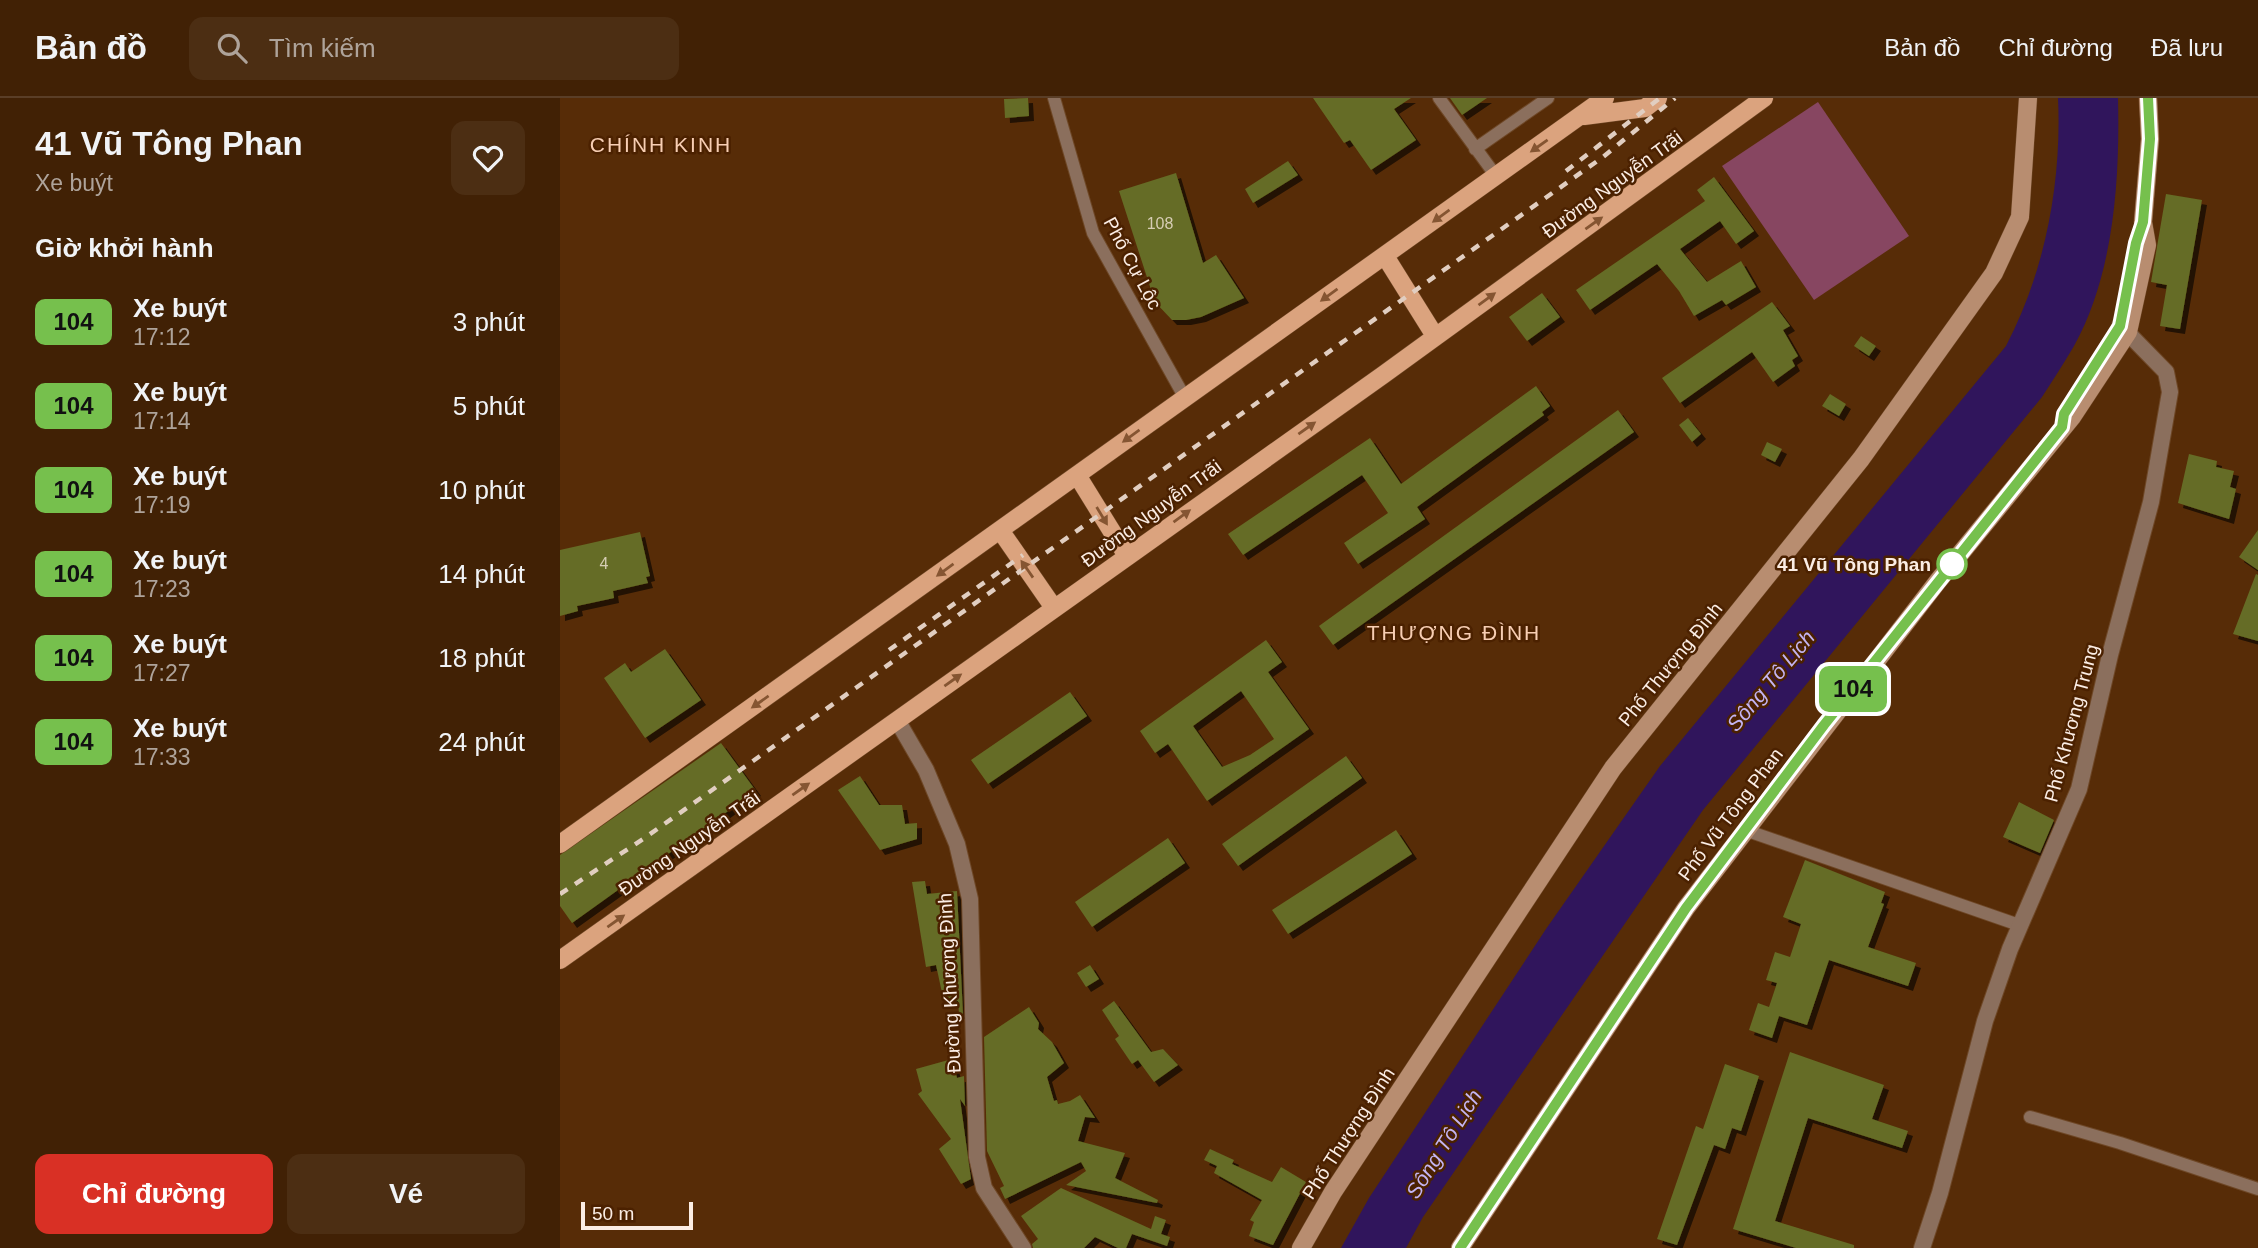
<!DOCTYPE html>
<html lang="vi">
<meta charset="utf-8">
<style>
:root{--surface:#412105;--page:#4c2e13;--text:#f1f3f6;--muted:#aea39a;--line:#5a3e27;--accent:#d93025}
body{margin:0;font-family:Arial,sans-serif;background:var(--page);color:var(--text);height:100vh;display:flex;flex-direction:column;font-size:26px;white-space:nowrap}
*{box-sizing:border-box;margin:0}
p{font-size:23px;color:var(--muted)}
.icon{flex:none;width:38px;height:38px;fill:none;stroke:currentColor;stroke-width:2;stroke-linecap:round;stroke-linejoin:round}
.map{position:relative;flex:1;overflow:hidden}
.side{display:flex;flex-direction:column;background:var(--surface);width:560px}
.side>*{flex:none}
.badge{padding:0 14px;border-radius:10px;font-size:24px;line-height:46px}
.scale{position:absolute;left:21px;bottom:18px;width:112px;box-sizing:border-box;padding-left:7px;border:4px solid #fbede4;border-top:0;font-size:19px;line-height:24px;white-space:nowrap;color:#fbede4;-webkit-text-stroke:5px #4b2100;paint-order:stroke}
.map>.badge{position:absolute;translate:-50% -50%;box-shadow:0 0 0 4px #fff}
h2{padding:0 35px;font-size:26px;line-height:63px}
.round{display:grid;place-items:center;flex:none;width:74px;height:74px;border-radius:14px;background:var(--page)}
.headline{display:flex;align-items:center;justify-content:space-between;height:119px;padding:0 35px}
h1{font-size:33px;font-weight:600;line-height:52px}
.primary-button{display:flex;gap:14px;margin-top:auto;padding:14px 35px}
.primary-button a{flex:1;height:80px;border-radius:14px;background:var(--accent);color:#fff;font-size:28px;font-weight:600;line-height:80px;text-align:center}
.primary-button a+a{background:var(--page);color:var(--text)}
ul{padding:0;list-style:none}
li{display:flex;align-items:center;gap:21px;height:84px;padding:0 35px}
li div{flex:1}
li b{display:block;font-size:26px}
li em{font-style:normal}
li .badge{min-width:77px;font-weight:700;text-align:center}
header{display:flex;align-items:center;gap:42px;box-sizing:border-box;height:98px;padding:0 35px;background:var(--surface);border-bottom:2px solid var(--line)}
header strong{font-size:33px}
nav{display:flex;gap:38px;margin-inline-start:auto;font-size:24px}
.search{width:490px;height:63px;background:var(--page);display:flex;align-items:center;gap:18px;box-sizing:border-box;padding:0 24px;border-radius:14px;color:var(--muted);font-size:26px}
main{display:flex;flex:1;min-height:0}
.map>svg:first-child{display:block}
.green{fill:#874661}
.water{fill:#30155c}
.building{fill:#656c25;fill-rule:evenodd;filter:url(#shadow)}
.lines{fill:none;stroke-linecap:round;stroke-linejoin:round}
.minor-casing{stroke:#6e4726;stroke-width:14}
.tertiary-casing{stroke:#6e4726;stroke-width:18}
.secondary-casing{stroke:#6e4726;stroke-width:19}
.primary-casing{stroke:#6e4726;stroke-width:19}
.minor{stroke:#8b6f5d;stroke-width:12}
.tertiary{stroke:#8b6f5d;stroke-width:16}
.secondary{stroke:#b88d70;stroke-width:18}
.primary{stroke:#dba37e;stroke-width:18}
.rail{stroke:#e1cec1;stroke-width:4.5;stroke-dasharray:9 9;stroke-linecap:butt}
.oneway{fill:#855532}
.line-casing{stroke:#fff;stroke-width:16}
.line{stroke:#76c04d;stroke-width:10}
.stop-dot{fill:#fff;stroke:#76c04d;stroke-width:3.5}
.labels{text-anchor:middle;stroke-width:5;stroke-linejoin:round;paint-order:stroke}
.number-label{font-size:16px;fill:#d6cdb4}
.street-label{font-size:19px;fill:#fbede4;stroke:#4b2100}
.stop-label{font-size:19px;font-weight:bold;fill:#fbede4;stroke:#4b2100;text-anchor:end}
.neighbourhood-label{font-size:21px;letter-spacing:2px;fill:#f7ceb3;stroke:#4b2100}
.water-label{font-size:21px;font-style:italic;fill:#c3b4f3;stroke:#4b2100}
</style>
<header>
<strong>Bản đồ</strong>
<div class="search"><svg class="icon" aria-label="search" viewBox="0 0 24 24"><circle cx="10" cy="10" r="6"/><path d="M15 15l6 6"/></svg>Tìm kiếm</div>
<nav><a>Bản đồ</a><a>Chỉ đường</a><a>Đã lưu</a></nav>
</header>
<main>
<section class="side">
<div class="headline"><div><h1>41 Vũ Tông Phan</h1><p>Xe buýt</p></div><a class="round"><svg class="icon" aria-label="heart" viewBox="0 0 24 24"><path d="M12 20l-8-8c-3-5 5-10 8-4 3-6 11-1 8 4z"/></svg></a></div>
<h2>Giờ khởi hành</h2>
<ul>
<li><span class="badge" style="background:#76c04d;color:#111">104</span><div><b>Xe buýt</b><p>17:12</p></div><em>3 phút</em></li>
<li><span class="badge" style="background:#76c04d;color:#111">104</span><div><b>Xe buýt</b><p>17:14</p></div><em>5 phút</em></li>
<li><span class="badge" style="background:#76c04d;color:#111">104</span><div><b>Xe buýt</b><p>17:19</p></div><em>10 phút</em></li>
<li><span class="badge" style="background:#76c04d;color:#111">104</span><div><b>Xe buýt</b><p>17:23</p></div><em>14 phút</em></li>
<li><span class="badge" style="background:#76c04d;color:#111">104</span><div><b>Xe buýt</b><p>17:27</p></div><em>18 phút</em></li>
<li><span class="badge" style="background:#76c04d;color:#111">104</span><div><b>Xe buýt</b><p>17:33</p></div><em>24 phút</em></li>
</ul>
<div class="primary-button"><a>Chỉ đường</a><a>Vé</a></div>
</section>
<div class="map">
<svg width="1698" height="1150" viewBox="0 0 1698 1150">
<defs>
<filter id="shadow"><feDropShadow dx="5" dy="5" stdDeviation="0" flood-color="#0009"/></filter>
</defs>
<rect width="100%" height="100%" fill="#572c07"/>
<path class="green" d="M1258 4 1349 138 1254 202 1162 68Z"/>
<path class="water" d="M1498 0H1558C1560 81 1554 176 1514 248 1504 265 1493 282 1482 299L1143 712 863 1119 846 1150H781L809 1100 986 831 1100 668 1446 248C1485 174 1502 84 1498 0Z"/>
<path class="building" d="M468 0 469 18 445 20 444 1Z
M753 0H851L834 11 856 42 811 72 790 42 784 45Z
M890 0H927L902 17Z
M728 63 738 77 693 105 685 91Z
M616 75 643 165 656 157 684 200 641 219 626 222H612L595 204 559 93Z
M1154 79 1194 133 1176 146 1160 123 1120 151 1147 184 1181 163 1196 189 1166 207 1162 202 1134 218 1119 193 1097 166 1030 212 1016 192 1145 103 1137 92Z
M1606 96 1642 102 1620 231 1600 228 1607 187 1591 184Z
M982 195 1000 219 967 243 949 219Z
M1212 204 1230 228 1223 232 1238 258 1232 262 1235 268 1213 284 1192 254 1120 305 1102 280Z
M1301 238 1316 248 1309 258 1294 248Z
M976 288 990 308 982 314 984 317 857 409 865 421 798 466 784 445 828 415 802 377 683 457 668 436 810 340 841 386Z
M1270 296 1286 306 1279 318 1262 308Z
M1058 312 1074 334 773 547 759 528Z
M1128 320 1141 336 1132 344 1119 327Z
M1207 344 1222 351 1215 364 1201 357Z
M1629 356 1657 363 1656 369 1674 373 1670 389 1676 391 1669 421 1618 405Z
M1698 432V472L1679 459Z
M80 434 90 478 86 479 88 485 53 493 54 500 17 508 18 513 0 518V452Z
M1696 476 1698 477V543L1673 536Z
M706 542 722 564 708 574 749 631 647 703 608 646 595 655 580 633ZM681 593 714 641 690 657 662 669 633 628Z
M105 551 141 602 85 640 44 580 65 565 71 574Z
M510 594 527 618 428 686 411 662Z
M161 645 196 693 12 825 0 808V757Z
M786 658 802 680 678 768 662 746Z
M300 678 319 707H342L345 726 357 725V741L320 752 278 692Z
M1459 704 1494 722 1480 755 1443 739Z
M836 732 852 756 728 836 712 812Z
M608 740 625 765 532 829 515 804Z
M1245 762 1325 794 1321 805 1324 806 1308 849 1356 865 1348 888 1269 862 1247 927 1219 918 1212 940 1189 932 1198 905 1209 909 1217 885 1206 882 1215 854 1230 859 1241 826 1223 819Z
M365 783 367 796 397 793 403 916H399L398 903 384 904 376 867 366 869 352 784Z
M530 867 539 881 526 889 517 875Z
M554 903 591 954 603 951 618 967 594 984 578 962 572 966 555 941 559 938 542 912Z
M469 909 479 925 478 931 492 944 504 965 487 979 494 1003 497 1002 498 1006 510 1003 520 997 535 1020 525 1019 518 1043 565 1055 555 1080 598 1102 597 1105 506 1087 526 1073 521 1064 445 1101 440 1090 444 1088 427 1053 424 939Z
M1230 954 1324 987 1312 1021 1348 1033 1342 1050 1248 1020 1215 1123 1294 1147V1150H1236L1173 1131Z
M392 961 397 980 404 978 405 1008 400 1001 411 1081 401 1086 379 1051 391 1041 358 996 362 993 356 971Z
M1165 966 1199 978 1181 1033 1172 1030 1165 1051 1154 1047 1117 1147 1097 1141 1136 1028 1143 1031Z
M650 1051 674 1062 672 1066 712 1084 721 1069 746 1084 713 1147 689 1138 694 1124 690 1122 702 1102 654 1075 657 1068 644 1062Z
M501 1090 591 1131 595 1118 606 1122 601 1136 610 1139 607 1148 572 1136 566 1150H558L535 1139 524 1150H473L472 1146 478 1141 461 1118Z"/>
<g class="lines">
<g class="minor-casing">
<path id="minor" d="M494 0 533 135 625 300
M879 0 936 78
M915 51 988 0
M1185 732 1459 827
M1470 1019 1560 1045 1698 1091"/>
</g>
<g class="tertiary-casing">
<path id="tertiary" d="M337 622 366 672 397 746 410 801 417 1059 424 1090 463 1150
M1362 1150 1380 1095 1425 923 1450 851 1519 691 1550 557 1591 404 1610 294 1606 274 1560 227"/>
</g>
<g class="secondary-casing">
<path id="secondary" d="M741 1150 773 1094 1053 670 1301 361 1434 175 1460 119 1468 0
M900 1150 1126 810 1378 483 1512 319 1568 234 1587 147 1583 124 1590 41 1588 0"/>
</g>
<g class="primary-casing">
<path id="primary" d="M1024 18 1085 10 1098 0
M825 158 875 238
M517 377 567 458
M440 432 494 510
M0 746 1045 0
M0 862 823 277 1204 0"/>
</g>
<use href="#minor" class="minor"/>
<use href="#tertiary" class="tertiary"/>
<use href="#secondary" class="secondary"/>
<use href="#primary" class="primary"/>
<path class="rail" d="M1006 73 1100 0
M329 552 463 457
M0 796 86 739 1043 59 1115 0"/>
</g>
<defs><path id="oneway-solid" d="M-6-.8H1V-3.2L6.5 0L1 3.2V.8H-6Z" transform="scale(1.75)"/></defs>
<g class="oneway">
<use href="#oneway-solid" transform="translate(979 48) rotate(145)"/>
<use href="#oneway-solid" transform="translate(881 118) rotate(144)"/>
<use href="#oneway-solid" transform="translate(1034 125) rotate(-35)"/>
<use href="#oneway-solid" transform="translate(769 197) rotate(144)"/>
<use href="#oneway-solid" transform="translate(927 201) rotate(-36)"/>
<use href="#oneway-solid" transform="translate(747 330) rotate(-35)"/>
<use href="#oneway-solid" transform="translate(571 338) rotate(144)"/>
<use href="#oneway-solid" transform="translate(542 418) rotate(59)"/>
<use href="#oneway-solid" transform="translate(622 418) rotate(-36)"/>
<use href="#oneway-solid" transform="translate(467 471) rotate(-125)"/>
<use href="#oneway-solid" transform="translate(385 472) rotate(144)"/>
<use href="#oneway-solid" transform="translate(393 582) rotate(-35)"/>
<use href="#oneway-solid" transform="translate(200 604) rotate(145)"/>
<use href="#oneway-solid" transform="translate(241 691) rotate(-35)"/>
<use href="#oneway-solid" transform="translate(56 823) rotate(-35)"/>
</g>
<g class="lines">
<g class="line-casing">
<path id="line" d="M900 1150 1126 810 1264 627 1502 329 1504 316 1560 228 1576 145 1583 124 1590 41 1588 0"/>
</g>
<use href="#line" class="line"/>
</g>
<circle class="stop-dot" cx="1392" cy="466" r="14"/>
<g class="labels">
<g class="number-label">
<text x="600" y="131">108</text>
<text x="44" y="471">4</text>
</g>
<g class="street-label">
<text transform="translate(1052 86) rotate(-36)" y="7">Đường Nguyễn Trãi</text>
<text transform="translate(573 165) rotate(62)" y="7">Phố Cự Lộc</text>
<text transform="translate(591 415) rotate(-36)" y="7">Đường Nguyễn Trãi</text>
<text transform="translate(1110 566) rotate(-51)" y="7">Phố Thượng Đình</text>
<text transform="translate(1511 625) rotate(-75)" y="7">Phố Khương Trung</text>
<text transform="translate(1170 716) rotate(-53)" y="7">Phố Vũ Tông Phan</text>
<text transform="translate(129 745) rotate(-35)" y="7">Đường Nguyễn Trãi</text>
<text transform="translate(389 885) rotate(-93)" y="7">Đường Khương Đình</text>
<text transform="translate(788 1035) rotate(-57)" y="7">Phố Thượng Đình</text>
</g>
<g class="stop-label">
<text x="1371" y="473">41 Vũ Tông Phan</text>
</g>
<g class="neighbourhood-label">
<text x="101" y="54">CHÍNH KINH</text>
<text x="894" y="542">THƯỢNG ĐÌNH</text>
</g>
<g class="water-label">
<text transform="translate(1211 583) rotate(-50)" y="7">Sông Tô Lịch</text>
<text transform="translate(884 1046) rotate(-58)" y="7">Sông Tô Lịch</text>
</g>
</g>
</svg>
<div class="scale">50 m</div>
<b class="badge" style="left:1293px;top:591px;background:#76c04d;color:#111">104</b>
</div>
</main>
